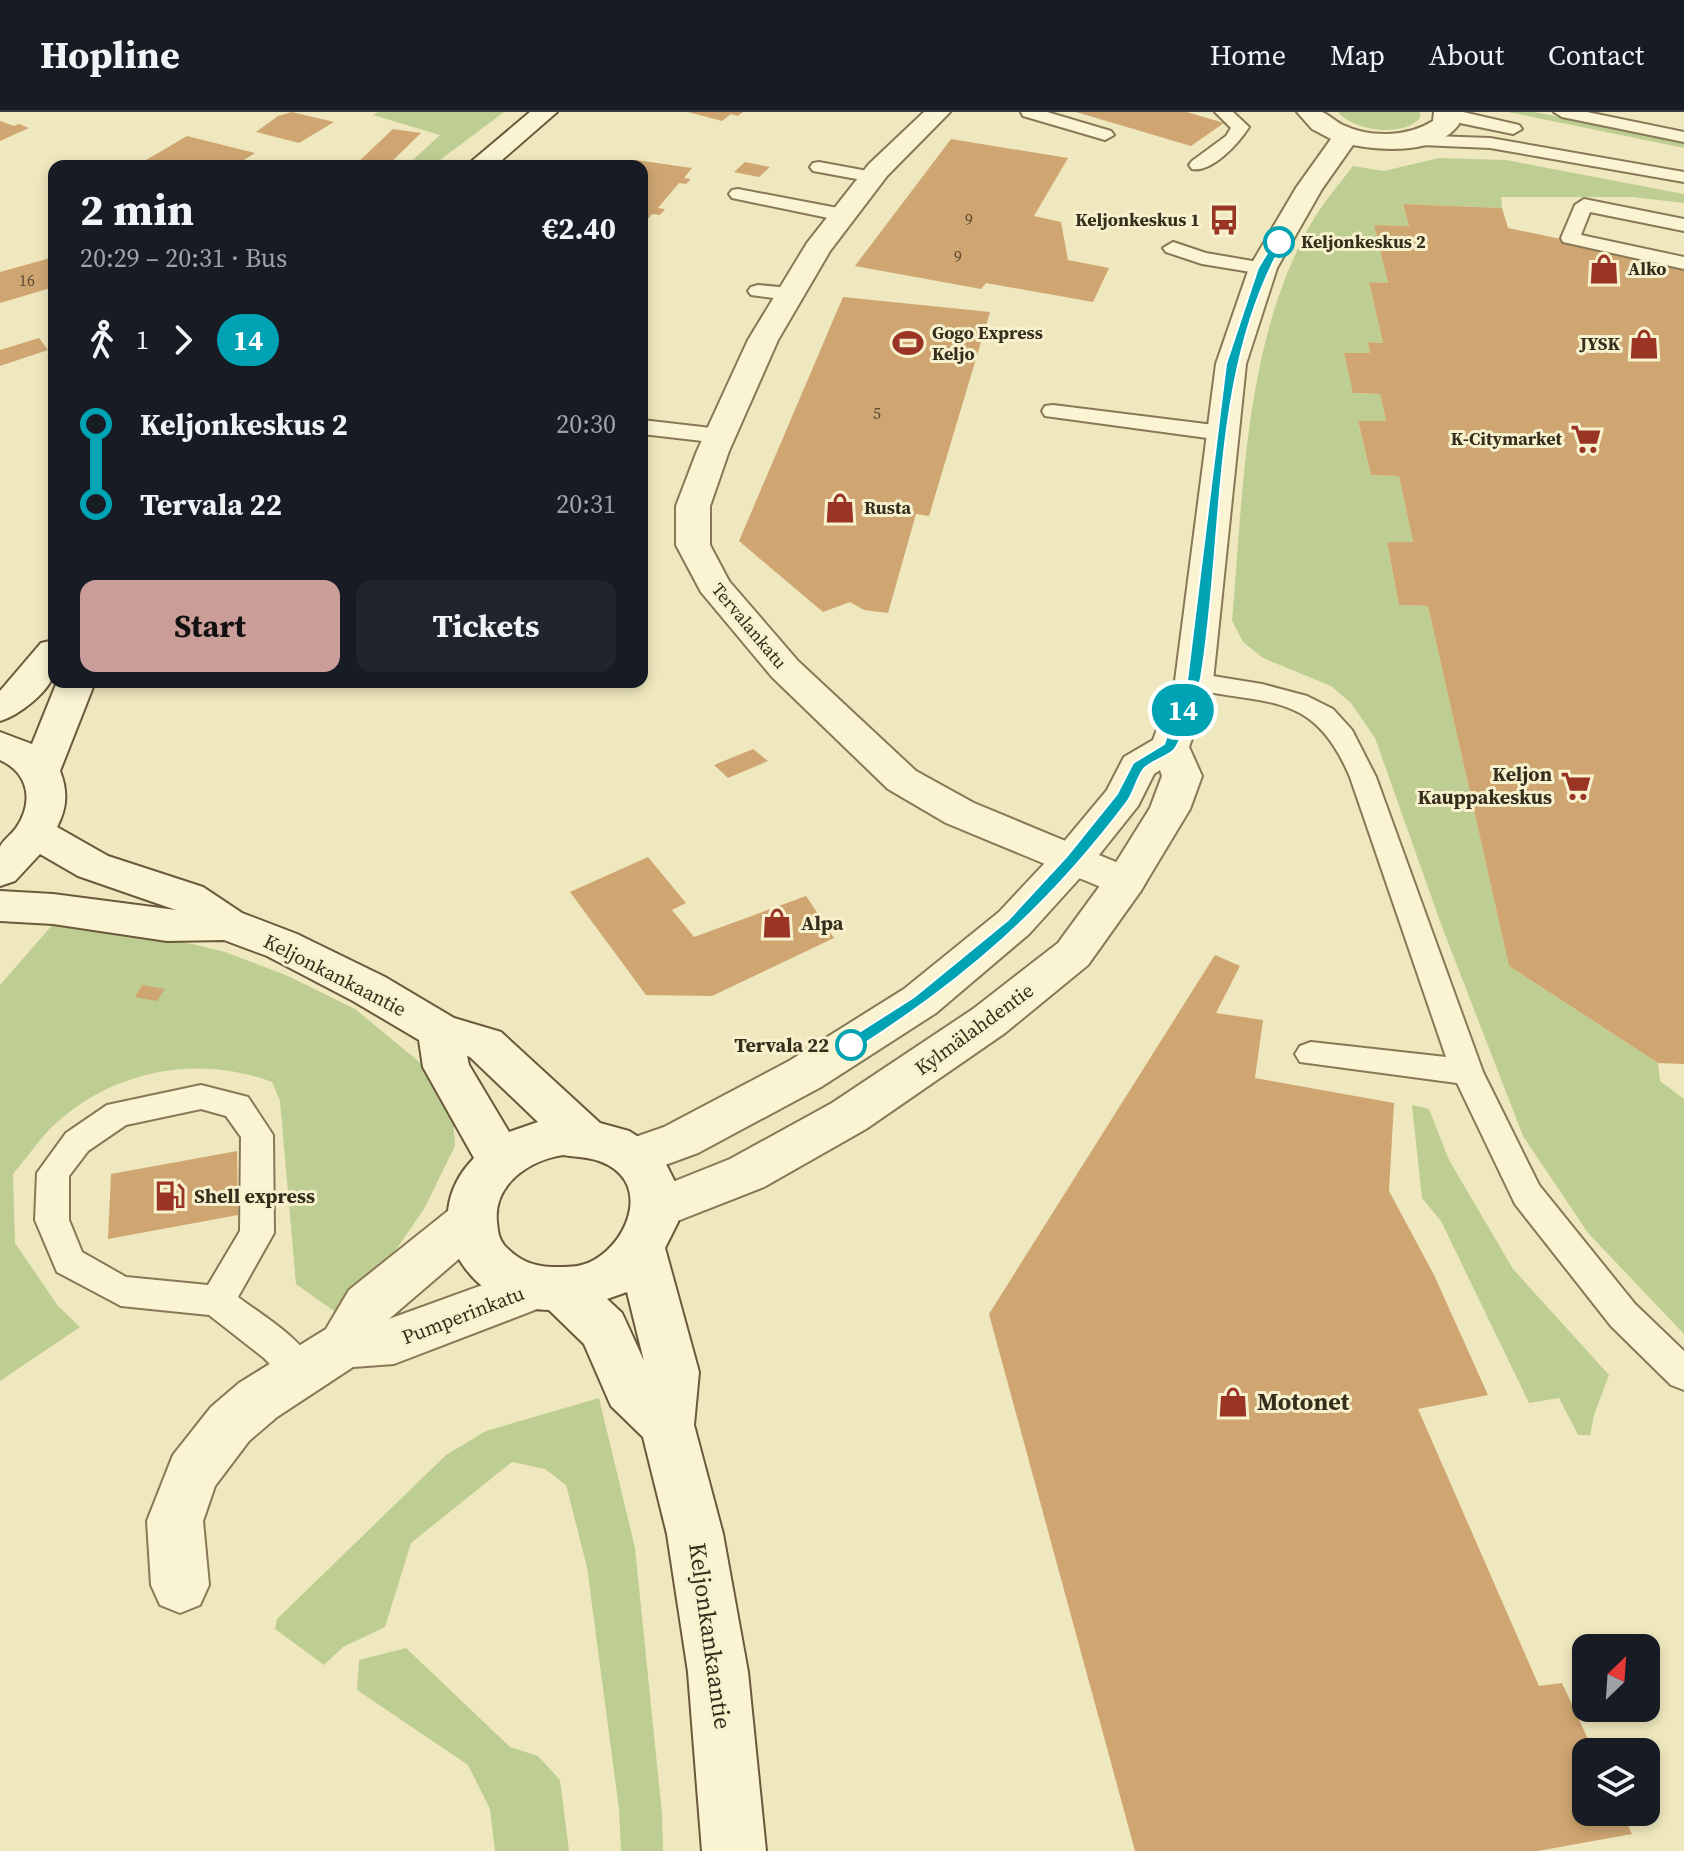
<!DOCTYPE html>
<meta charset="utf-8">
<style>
:root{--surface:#171b24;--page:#20242c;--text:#f1f3f6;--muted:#9ea1a6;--line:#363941;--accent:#ca9d98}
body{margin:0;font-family:"Source Serif 4",serif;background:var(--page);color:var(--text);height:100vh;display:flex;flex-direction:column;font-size:30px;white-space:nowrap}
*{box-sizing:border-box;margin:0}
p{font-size:26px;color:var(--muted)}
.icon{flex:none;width:44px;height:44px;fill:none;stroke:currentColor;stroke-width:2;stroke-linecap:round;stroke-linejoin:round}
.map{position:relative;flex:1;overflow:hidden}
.details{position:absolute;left:48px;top:48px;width:600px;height:528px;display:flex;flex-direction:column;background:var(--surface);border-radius:16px;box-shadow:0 4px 12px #0003}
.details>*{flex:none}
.badge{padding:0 16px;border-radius:26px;font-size:28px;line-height:52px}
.needle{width:52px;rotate:25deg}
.tools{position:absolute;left:1572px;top:1522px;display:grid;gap:16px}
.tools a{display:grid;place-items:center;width:88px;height:88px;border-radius:16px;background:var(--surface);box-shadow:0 4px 12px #0003;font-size:40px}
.map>.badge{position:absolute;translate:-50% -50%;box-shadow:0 0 0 4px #fff}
.legs{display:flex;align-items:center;gap:12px;height:88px;padding:0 32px;font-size:26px}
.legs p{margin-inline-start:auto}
.headline{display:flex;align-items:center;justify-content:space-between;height:136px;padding:0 32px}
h1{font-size:44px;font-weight:700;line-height:60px}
.cta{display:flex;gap:16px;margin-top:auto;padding:16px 32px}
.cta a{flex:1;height:92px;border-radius:16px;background:var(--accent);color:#111;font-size:32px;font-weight:700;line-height:92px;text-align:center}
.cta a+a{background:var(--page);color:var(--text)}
ul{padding:0 32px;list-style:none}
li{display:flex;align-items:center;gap:28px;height:80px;font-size:30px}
li i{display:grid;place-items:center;width:12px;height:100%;margin:0 10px;background:currentColor}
li i::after{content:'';width:20px;height:20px;margin:-10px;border:6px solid;border-radius:50%;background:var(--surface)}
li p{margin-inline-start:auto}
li:first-child i{background:linear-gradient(#0000 50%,currentColor 0)}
li:last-child i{background:linear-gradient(currentColor 50%,#0000 0)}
header{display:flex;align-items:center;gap:48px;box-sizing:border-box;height:112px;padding:0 40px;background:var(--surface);border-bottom:2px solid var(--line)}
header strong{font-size:38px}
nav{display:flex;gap:44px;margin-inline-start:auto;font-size:28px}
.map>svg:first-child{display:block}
.green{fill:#bece92}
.building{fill:#cfa672}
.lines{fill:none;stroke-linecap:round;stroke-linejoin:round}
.service-casing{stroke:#887856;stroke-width:4}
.minor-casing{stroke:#887856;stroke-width:4}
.tertiary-casing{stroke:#887856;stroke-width:4}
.secondary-casing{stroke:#6a593a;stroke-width:4}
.service{fill:#faf4d2;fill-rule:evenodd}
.minor{fill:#faf4d2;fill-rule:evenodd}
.tertiary{fill:#faf4d2;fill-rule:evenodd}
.secondary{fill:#faf4d2;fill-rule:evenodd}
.line-1{fill:#00a3b4;stroke:#fff;stroke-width:2}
.stop-1-dot{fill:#fff;stroke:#00a3b4;stroke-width:4}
.labels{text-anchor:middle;stroke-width:6;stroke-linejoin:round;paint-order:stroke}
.number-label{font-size:16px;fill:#5d4b32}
.far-poi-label{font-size:18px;font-weight:bold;fill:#372d1c;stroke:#f7f1ce;text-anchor:end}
.far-stop-label{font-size:18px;font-weight:bold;fill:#372d1c;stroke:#f7f1ce;text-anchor:start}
.far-street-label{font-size:18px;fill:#372d1c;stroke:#f7f1ce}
.poi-label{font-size:20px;font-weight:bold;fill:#372d1c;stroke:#f7f1ce;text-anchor:start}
.street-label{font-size:20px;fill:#372d1c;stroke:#f7f1ce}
.stop-label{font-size:20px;font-weight:bold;fill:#372d1c;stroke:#f7f1ce;text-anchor:end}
.near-poi-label{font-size:24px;font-weight:bold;fill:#372d1c;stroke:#f7f1ce;text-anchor:start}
.near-street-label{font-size:24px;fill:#372d1c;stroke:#f7f1ce}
</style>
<header>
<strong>Hopline</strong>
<nav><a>Home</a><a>Map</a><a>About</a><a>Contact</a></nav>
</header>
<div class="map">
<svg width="1684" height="1739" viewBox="0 0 1684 1739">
<rect width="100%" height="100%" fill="#efe8be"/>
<path class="green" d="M378 0H504L432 54H406L440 23 373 3Z
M1338 0H1420V6C1402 26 1354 19 1338 0Z
M1508 0H1535L1684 31V36Z
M1439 46 1506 48 1684 82V91L1632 85H1501L1502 96 1403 92 1409 114 1374 113 1388 171 1369 170 1383 231 1368 230 1370 241 1344 242 1354 281 1380 282 1386 309 1358 310 1371 363 1399 364 1413 430 1387 431 1399 493 1428 494 1509 854 1658 951 1660 969 1684 987V1222L1588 1121 1523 1024 1441 812 1375 626 1351 591 1331 574 1263 546 1243 530 1232 509C1244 374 1244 223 1316 103 1327 86 1341 70 1353 54L1384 59Z
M54 811 168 826 225 840 288 864 355 897 423 953 452 989 455 1034 424 1097 384 1155 334 1199 296 1172 280 989 272 970C195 941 107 959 48 1019 36 1032 25 1048 13 1062L15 1131 58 1194 80 1215 0 1269V873Z
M1412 993 1429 997 1449 1048 1513 1157 1609 1263 1594 1303 1590 1323H1578L1559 1286 1529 1291 1441 1109 1422 1086Z
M599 1286 635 1436 662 1702 663 1739H621L619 1697 587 1455 566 1373 545 1357 512 1350 411 1431 385 1515 343 1535 324 1553 275 1517 277 1507 446 1343 486 1319Z
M406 1536 510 1635 538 1644 560 1668 569 1739H495L490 1697 468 1653 357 1578 359 1548Z"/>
<path class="building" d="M292 0 334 10 299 31 256 20 278 4Z
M688 0H743L738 4 731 2 722 9Z
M1076 0H1187L1224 11 1191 34Z
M0 9 14 14 19 12 29 16 0 29Z
M393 17 421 21 387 54H354Z
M187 24 255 41 234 54H136Z
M951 27 1068 46 1034 104 1061 110 1068 148 1109 156 1093 190 986 171 981 177 855 154Z
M636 48 692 56 684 66 691 67 686 72 679 71 658 96 665 97 660 103 652 102 642 114V54H631Z
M745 50 770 55 759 65 734 60Z
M1403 92 1502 96 1508 116 1684 153V952L1658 951 1509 854 1428 494 1399 493 1387 430H1413L1399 364 1371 363 1358 309H1386L1380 282 1353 281 1344 241H1370L1368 230 1383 231 1369 170 1388 171 1374 113 1409 114Z
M54 145V175L0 191V160Z
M843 185 990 200 929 404 916 402 888 501 864 498 850 490 823 500 739 429Z
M39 226 48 238 0 254V238Z
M753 637 768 649 728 666 714 653Z
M648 745 686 791 672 798 694 825 806 784 834 826 712 884 646 883 570 780Z
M1215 843 1240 854 1216 901 1263 908 1255 966 1394 991 1389 1079 1434 1163 1488 1283 1418 1297 1539 1574 1562 1571 1594 1640H1586V1700H1622L1632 1722 1538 1739H1135L989 1202Z
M142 873 165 877 157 889 135 885Z
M237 1039 238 1103 108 1127 111 1062Z"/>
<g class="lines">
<g class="service-casing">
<path id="service" d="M1021 0H1047L1111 19 1114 23 1105 28 1023 4Z
M1215 0H1233L1249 15C1239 31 1212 61 1192 57L1189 53 1192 49 1226 24 1231 16Z
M1444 0H1463L1519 13 1522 17 1513 22 1455 10Z
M1554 0H1587L1684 20V30L1562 5Z
M1404 23 1490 26 1684 60V70L1490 36 1398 32 1395 28 1398 24Z
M819 50 873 60 882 65 873 70 813 59 810 55 813 51Z
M738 77 843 97 852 103 843 109 732 86 729 82 732 78Z
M1584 87 1684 107V119L1590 100 1581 123 1684 145V157L1563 130 1561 126 1575 93Z
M1173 130 1206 141 1270 152 1273 156 1263 162 1202 152 1166 140 1163 136Z
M758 173 790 176 800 182 790 188 751 183 748 179 751 175Z
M1053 293 1222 314 1233 321 1222 328 1045 304 1042 299 1045 294Z
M642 308 720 317 731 324 720 331 642 322Z
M1194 561 1262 572 1307 584 1333 597 1352 618 1376 665 1483 960 1539 1073 1635 1192 1684 1239V1278L1671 1273 1611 1214 1515 1092 1457 971 1300 950 1295 942 1300 934 1311 930 1446 945 1350 665C1312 575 1264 595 1185 575L1181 569 1185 563Z
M201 973 248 985 273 1023 274 1121 238 1185C266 1206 303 1227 318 1259L313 1270 300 1275 287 1270 264 1246 209 1203 121 1194 57 1160 35 1108 37 1061 66 1021 107 993ZM201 997 226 1004 241 1025 240 1119 208 1173 126 1165 82 1140 69 1108V1064L88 1039 126 1013Z"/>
</g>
<g class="minor-casing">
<path id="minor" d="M924 0H950L887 64 830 139 778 228 729 339 710 394V433L729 469 798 549 916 659 974 691 1140 760 1146 770 1140 780 1125 785 946 711 888 677 772 565 701 480 676 433V394L697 339 748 228 807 131 869 52Z
M471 1088 488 1094 496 1108 488 1122 389 1207 535 1154 553 1161 560 1176 553 1191 394 1252 353 1255 277 1305 249 1329 215 1374 203 1409 209 1473 200 1493 180 1501 160 1493 151 1473 147 1409 173 1343 211 1295 239 1271 326 1217 349 1178 454 1094Z"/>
</g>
<g class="tertiary-casing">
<path id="tertiary" d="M1297 0C1304 0 1315 0 1322 0 1328 2 1336 10 1343 13 1370 26 1408 25 1433 9L1434 0H1458L1459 12C1438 42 1384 39 1353 33L1322 77 1277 156 1246 252 1213 569 1189 635 1202 664 1190 697 1140 780 1088 853 1005 921 866 1017 764 1075 657 1117 640 1111 633 1097 640 1083 730 1047 832 991 973 897 1058 831 1110 760 1150 696 1162 664 1160 658 1154 662 1138 694 1087 758 1029 822 936 901 821 975 698 1041 635 1064 618 1059 611 1045 618 1031 664 1015 789 949 904 877 999 800 1057 738 1107 678 1124 645 1153 628 1175 569 1216 252 1249 156 1296 76 1331 27 1312 17Z"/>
</g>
<g class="secondary-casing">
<path id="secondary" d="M530 0H557L495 54H466Z
M54 528C54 538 56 549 54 560 51 579 18 604 0 609V579L41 531Z
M57 570H95L60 659C68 679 67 696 57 715L108 744 203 775 242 801 297 822 385 865 454 906 501 920 600 1011 629 1019 659 1038 680 1080 678 1110 665 1136 699 1260 694 1313 723 1422 748 1560 766 1739H702L688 1560 667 1422 643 1325 611 1294 584 1232 549 1198C469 1197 412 1110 474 1046L423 955 419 928 353 889 267 844 224 828 167 829 53 812 0 809V779L53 782 176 798 78 764 40 742 15 769 0 774C0 763 0 745 0 735 2 729 12 722 16 716 34 690 29 661 0 648V620L32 632ZM467 944 470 945 538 1010 509 1020 469 953ZM563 1043C575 1045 588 1045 599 1049 651 1067 631 1127 594 1148 580 1156 567 1155 552 1155 531 1154 518 1148 504 1133 498 1125 498 1119 497 1110 493 1072 530 1048 563 1043ZM627 1180 644 1249 622 1201 607 1187Z"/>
</g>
<use href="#service" class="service"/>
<use href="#minor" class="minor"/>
<use href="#tertiary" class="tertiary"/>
<use href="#secondary" class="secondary"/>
</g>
<path class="line-1" d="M1275 128 1284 130C1210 258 1225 423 1201 566 1198 579 1182 631 1173 639 1165 646 1150 649 1143 658 1136 668 1134 681 1127 690 1048 795 966 867 856 937H845V929L914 885 1008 808 1067 744 1117 682 1133 651 1164 632 1187 569 1226 252 1258 156Z"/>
<defs>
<g id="bus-bare" transform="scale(2.4)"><path d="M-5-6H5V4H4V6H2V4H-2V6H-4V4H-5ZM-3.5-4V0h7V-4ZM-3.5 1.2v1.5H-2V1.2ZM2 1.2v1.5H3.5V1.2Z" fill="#9a3424" stroke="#f7f1ce" stroke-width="2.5" paint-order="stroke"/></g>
<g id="shop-bare" transform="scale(2.4)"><path d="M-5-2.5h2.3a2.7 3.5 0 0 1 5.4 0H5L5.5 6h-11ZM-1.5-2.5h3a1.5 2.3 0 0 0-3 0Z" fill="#9a3424" stroke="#f7f1ce" stroke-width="2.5" paint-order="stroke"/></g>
<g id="stadium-bare" transform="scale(2.4)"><path d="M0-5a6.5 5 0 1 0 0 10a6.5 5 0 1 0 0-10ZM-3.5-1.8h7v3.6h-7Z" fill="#9a3424" stroke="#f7f1ce" stroke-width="2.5" paint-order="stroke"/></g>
<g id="supermarket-bare" transform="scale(2.4)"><path d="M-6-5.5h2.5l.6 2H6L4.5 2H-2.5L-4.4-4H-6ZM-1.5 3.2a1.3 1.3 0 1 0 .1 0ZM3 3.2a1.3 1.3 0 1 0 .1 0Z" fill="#9a3424" stroke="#f7f1ce" stroke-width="2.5" paint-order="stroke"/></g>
<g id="fuel-bare" transform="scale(2.4)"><path d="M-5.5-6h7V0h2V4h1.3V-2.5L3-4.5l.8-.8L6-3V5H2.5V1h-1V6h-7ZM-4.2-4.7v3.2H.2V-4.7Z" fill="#9a3424" stroke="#f7f1ce" stroke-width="2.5" paint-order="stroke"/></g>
</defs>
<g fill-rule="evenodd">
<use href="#bus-bare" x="1224" y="108"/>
<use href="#shop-bare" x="1604" y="157"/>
<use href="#stadium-bare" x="908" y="231"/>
<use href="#shop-bare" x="1644" y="232"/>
<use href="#supermarket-bare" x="1586" y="327"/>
<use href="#shop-bare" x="840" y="396"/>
<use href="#supermarket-bare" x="1576" y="674"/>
<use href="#shop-bare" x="777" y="811"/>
<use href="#fuel-bare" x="170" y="1084"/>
<use href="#shop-bare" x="1233" y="1290"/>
</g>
<g class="stop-1-dot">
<circle cx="1279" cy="130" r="14"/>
<circle cx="851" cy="933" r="14"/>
</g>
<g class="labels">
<g class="number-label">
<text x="969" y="113">9</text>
<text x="958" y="150">9</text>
<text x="27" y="174">16</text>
<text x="877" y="307">5</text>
</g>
<g class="far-poi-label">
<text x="1200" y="114">Keljonkeskus 1</text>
<text x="1628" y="163" text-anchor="start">Alko</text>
<text x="932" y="227" text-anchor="start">Gogo Express<tspan x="932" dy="21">Keljo</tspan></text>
<text x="1620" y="238">JYSK</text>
<text x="1562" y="333">K-Citymarket</text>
<text x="864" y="402" text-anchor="start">Rusta</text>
</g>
<g class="far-stop-label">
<text x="1301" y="136">Keljonkeskus 2</text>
</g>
<g class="far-street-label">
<text transform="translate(749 514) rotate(50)" y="6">Tervalankatu</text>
</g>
<g class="poi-label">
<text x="1552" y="669" text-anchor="end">Keljon<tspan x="1552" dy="23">Kauppakeskus</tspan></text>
<text x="801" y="818">Alpa</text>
<text x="194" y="1091">Shell express</text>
</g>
<g class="street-label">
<text transform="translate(335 863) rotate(27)" y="7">Keljonkankaantie</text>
<text transform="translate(974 917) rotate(-36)" y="7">Kylmälahdentie</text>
<text transform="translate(463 1203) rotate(-21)" y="7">Pumperinkatu</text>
</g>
<g class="stop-label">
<text x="829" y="940">Tervala 22</text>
</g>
<g class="near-poi-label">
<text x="1257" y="1298">Motonet</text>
</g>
<g class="near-street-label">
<text transform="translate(710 1524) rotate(82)" y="8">Keljonkankaantie</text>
</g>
</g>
</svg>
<div class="tools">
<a><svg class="needle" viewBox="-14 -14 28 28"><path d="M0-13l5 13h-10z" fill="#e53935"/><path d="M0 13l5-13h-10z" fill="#9ea1a6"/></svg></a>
<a><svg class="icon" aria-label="layers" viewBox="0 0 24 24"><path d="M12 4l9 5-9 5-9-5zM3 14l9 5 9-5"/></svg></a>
</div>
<b class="badge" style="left:1183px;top:598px;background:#00a3b4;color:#fff">14</b>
<section class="details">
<div class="headline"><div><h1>2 min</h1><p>20:29 – 20:31 · Bus</p></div><b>€2.40</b></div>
<div class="legs"><svg class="icon" aria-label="walk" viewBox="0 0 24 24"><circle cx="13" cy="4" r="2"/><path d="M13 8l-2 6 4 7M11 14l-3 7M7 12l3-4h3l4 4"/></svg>1<svg class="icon" aria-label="forward" viewBox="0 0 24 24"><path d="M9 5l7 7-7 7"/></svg><b class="badge" style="background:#00a3b4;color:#fff">14</b></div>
<ul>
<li><i style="color:#00a3b4"></i><b>Keljonkeskus 2</b><p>20:30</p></li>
<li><i style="color:#00a3b4"></i><b>Tervala 22</b><p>20:31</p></li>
</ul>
<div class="cta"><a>Start</a><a>Tickets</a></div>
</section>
</div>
